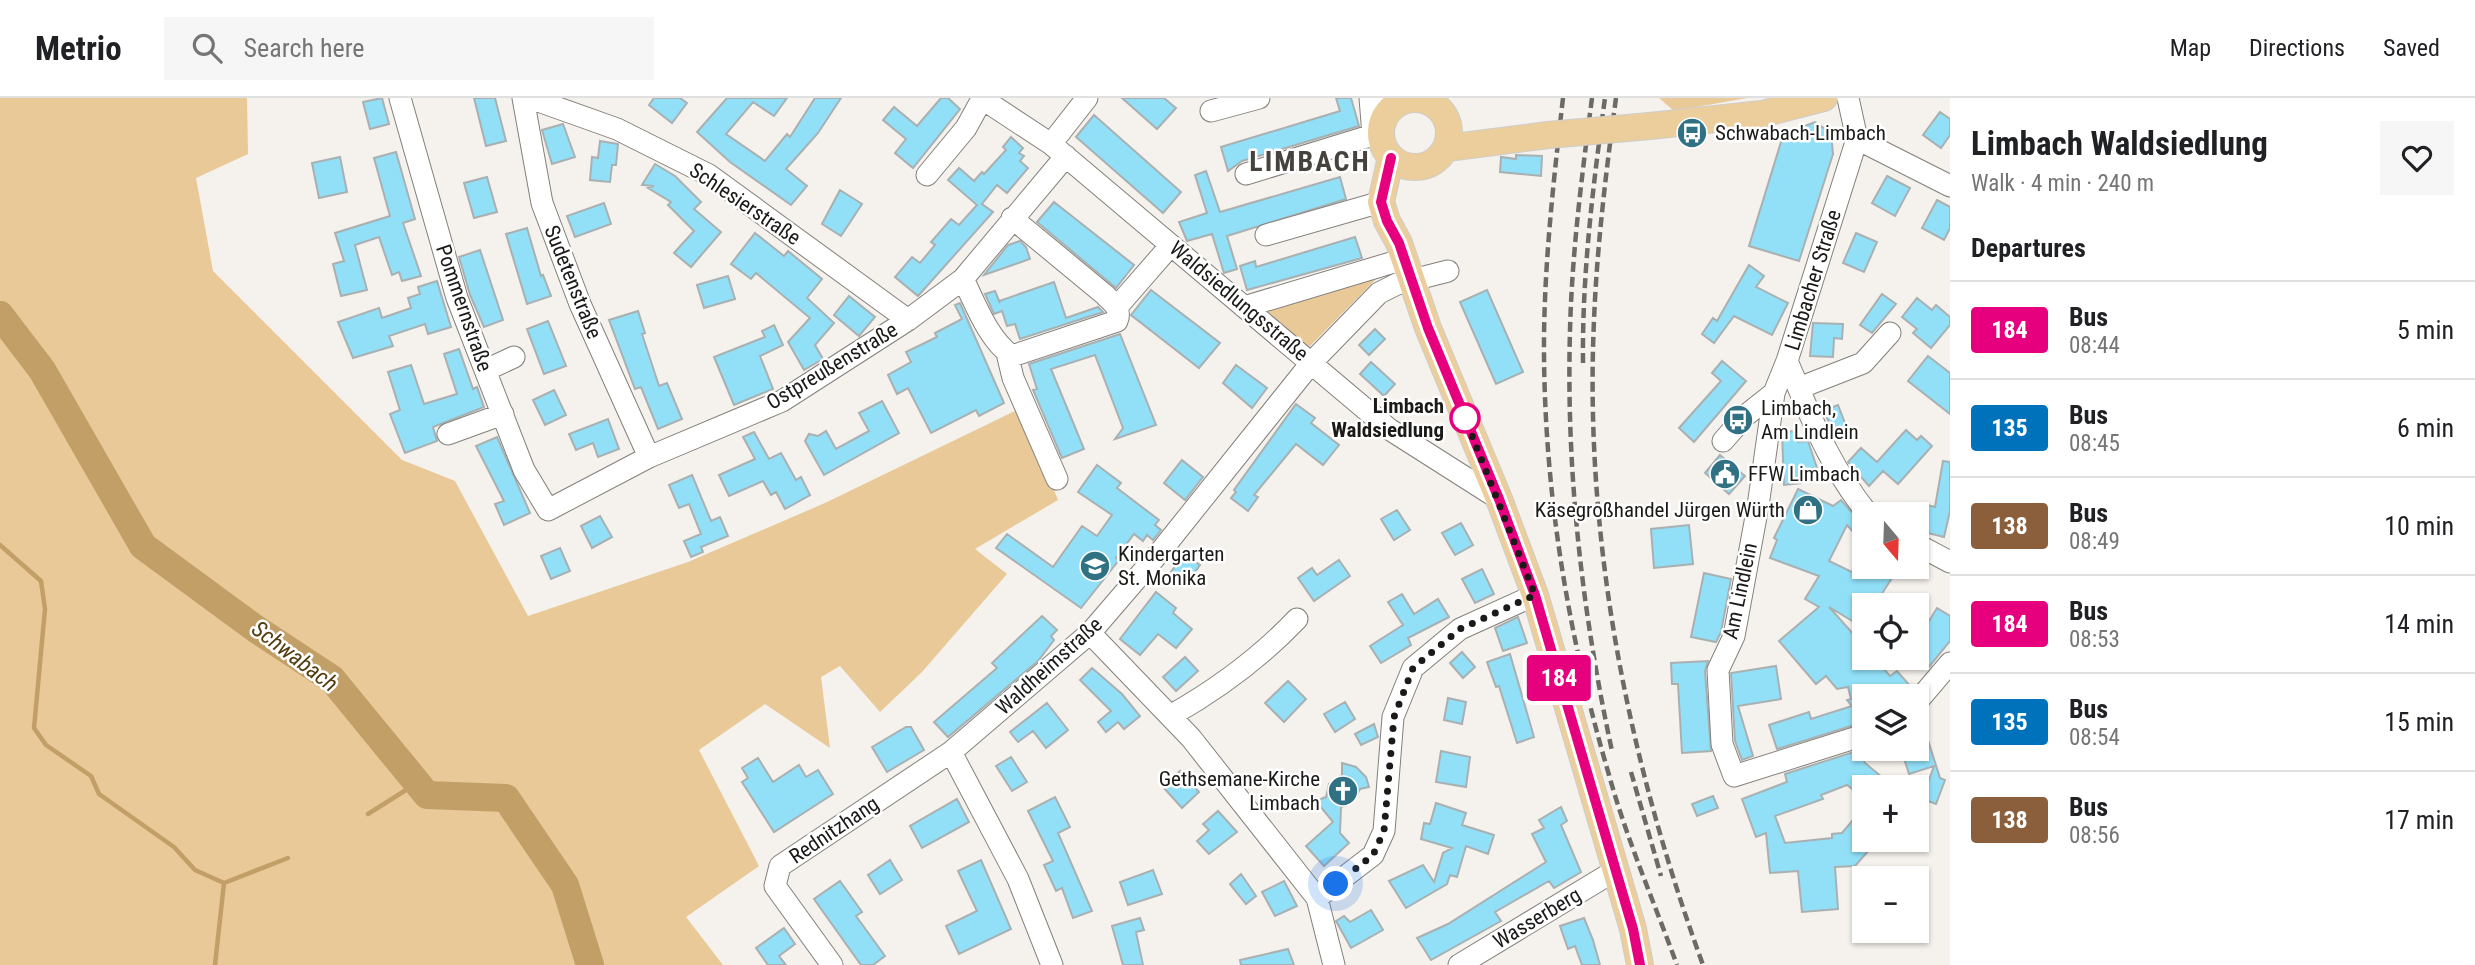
<!DOCTYPE html>
<meta charset="utf-8">
<style>
:root{--surface:#fff;--page:#f6f6f6;--text:#202124;--muted:#757577;--line:#e0e0e0}
body{margin:0;font-family:"Roboto Condensed",sans-serif;background:var(--page);color:var(--text);height:100vh;display:flex;flex-direction:column;font-size:26px;white-space:nowrap}
*{box-sizing:border-box;margin:0}
p{font-size:23px;color:var(--muted)}
.icon{flex:none;width:38px;height:38px;fill:none;stroke:currentColor;stroke-width:2;stroke-linecap:round;stroke-linejoin:round}
.map{position:relative;flex:1;overflow:hidden}
.details{display:flex;flex-direction:column;background:var(--surface);width:525px}
.details>*{flex:none}
.badge{padding:0 14px;border-radius:5px;font-size:24px;line-height:46px}
.needle{width:46px;rotate:161deg}
.controls{position:absolute;left:1852px;top:404px;display:grid;gap:14px}
.controls a{display:grid;place-items:center;width:77px;height:77px;border-radius:0px;background:var(--surface);box-shadow:0 2px 5px #0004;font-size:35px}
.you{position:absolute;width:35px;height:35px;margin:-18px;border:5px solid #fff;border-radius:50%;background:#1a73e8;box-shadow:0 0 0 10px #1a73e833}
.map>.badge{position:absolute;translate:-50% -50%;box-shadow:0 0 0 4px #fff}
h2{padding:0 21px;font-size:26px;line-height:63px}
.round{display:grid;place-items:center;flex:none;width:74px;height:74px;border-radius:0px;background:var(--page)}
.summary{display:flex;align-items:center;justify-content:space-between;height:119px;padding:0 21px}
h1{font-size:33px;font-weight:700;line-height:52px}
ul{padding:0;list-style:none}
li{display:flex;align-items:center;gap:21px;height:98px;padding:0 21px;border-top:2px solid var(--line)}
li div{flex:1}
li b{display:block;font-size:26px}
li em{font-style:normal}
li .badge{min-width:77px;font-weight:700;text-align:center}
header{display:flex;align-items:center;gap:42px;box-sizing:border-box;height:98px;padding:0 35px;background:var(--surface);border-bottom:2px solid var(--line)}
header strong{font-size:33px}
nav{display:flex;gap:38px;margin-inline-start:auto;font-size:24px}
.search{width:490px;height:63px;background:var(--page);display:flex;align-items:center;gap:18px;box-sizing:border-box;padding:0 24px;border-radius:0px;color:var(--muted);font-size:26px}
main{display:flex;flex:1;min-height:0}
.map>svg:first-child{display:block}
.green{fill:#e8c997}
.lines{fill:none;stroke-linecap:round;stroke-linejoin:round}
.stream{stroke:#c29f67;stroke-width:4.5}
.river{stroke:#c29f67;stroke-width:28}
.building{fill:#91e0f8;stroke:#a9b0b2;stroke-width:2}
.minor-casing{stroke:#83807b;stroke-width:23}
.major-casing{stroke:#cdcdcc;stroke-width:28}
.minor{stroke:#fff;stroke-width:21}
.major{stroke:#ecce9d;stroke-width:26}
.rail{stroke:#6c6a66;stroke-width:4.5;stroke-dasharray:10 5;stroke-linecap:butt}
.major-bridge-casing{stroke:#cdcdcc;stroke-width:28;stroke-linecap:butt}
.major-bridge{stroke:#ecce9d;stroke-width:26}
.line-casing{stroke:#fff;stroke-width:16}
.line{stroke:#e6007e;stroke-width:10}
.walk{stroke:#1b1a18;stroke-width:7;stroke-dasharray:0 12.6}
.stop-dot{fill:#fff;stroke:#e6007e;stroke-width:3.5}
.labels{text-anchor:middle;stroke-width:5;stroke-linejoin:round;paint-order:stroke}
.poi-label{font-size:21px;fill:#1b1a18;stroke:#fff;text-anchor:start}
.street-label{font-size:21px;fill:#1b1a18;stroke:#fff}
.stop-label{font-size:21px;font-weight:bold;fill:#1b1a18;stroke:#fff;text-anchor:end}
.water-label{font-size:23px;font-style:italic;fill:#543c0f;stroke:#fff}
.district-label{font-size:28px;font-weight:bold;letter-spacing:2px;fill:#46433e;stroke:#fff}
</style>
<header>
<strong>Metrio</strong>
<div class="search"><svg class="icon" aria-label="search" viewBox="0 0 24 24"><circle cx="10" cy="10" r="6"/><path d="M15 15l6 6"/></svg>Search here</div>
<nav><a>Map</a><a>Directions</a><a>Saved</a></nav>
</header>
<main>
<div class="map">
<svg width="1950" height="867" viewBox="0 0 1950 867">
<rect width="100%" height="100%" fill="#f5f1ec"/>
<path class="green" d="M0 0H247L248 56 196 80 213 173 402 362 455 383 528 518 688 464 825 405 1021 310 1058 402 975 451 1007 476 922 574 880 614 840 568 821 579 830 650 765 606 699 652 759 768 686 819 723 867H0Z
M1659 0H1747L1674 13Z
M1385 172 1309 249 1262 209Z"/>
<g class="lines">
<path class="stream" d="M0 447 41 483 45 511 34 630 46 647 91 678 99 696 174 749 195 772 224 785 288 760
M368 716 417 685
M215 867 224 785"/>
<path class="river" d="M0 217 42 272 143 448 256 531 332 581 427 697 506 700 565 787 590 867"/>
</g>
<path class="building" d="M382 0 389 26 370 31 363 4Z
M474 0H495L506 43 486 48Z
M654 0H680L687 5 672 25 649 7Z
M727 0H787L774 18 753 4 726 36 765 63 787 36 790 39 815 0H841L818 35 786 71 807 88 791 107 730 64 697 34Z
M941 0H948L960 11 913 70 895 55 906 41 883 22 894 9 917 28Z
M1122 0H1164L1176 10 1157 31Z
M1336 0H1351L1359 28 1242 63 1228 73 1221 49 1340 13Z
M1940 14 1950 21V37L1941 50 1923 37Z
M1094 17 1181 94 1163 115 1076 39Z
M1815 24 1831 35 1833 56 1799 163 1749 148 1781 44 1794 32Z
M563 26 575 59 552 66 542 32Z
M1011 39 1023 50 1019 55 1024 58 1020 63 1028 70 1007 95 997 87 982 106 993 114 918 198 895 179 912 159 920 165 935 147 931 144 951 121 959 127 977 107 948 82 959 70 974 83 982 74 984 76 1006 52 1003 49Z
M600 43 618 46 616 67H612L610 84 590 82 592 59 598 60Z
M396 54 415 121 403 125 421 178 402 183 399 174 392 177 379 139 355 147 367 192 341 198 333 166 344 163 335 135 390 118 374 60Z
M1516 57 1542 58 1541 78 1500 74 1501 59 1516 61Z
M340 59 347 94 319 100 312 65Z
M655 66 675 78 701 104 694 111 721 134 691 169 674 155 694 133 668 107 671 104 648 90 654 88 642 87Z
M1206 73 1220 114 1340 79 1346 101 1227 138 1237 171 1224 175 1212 136 1187 143 1179 124 1207 115 1195 77Z
M1887 78 1910 90 1895 118 1872 105Z
M487 79 497 114 474 120 464 85Z
M840 92 862 106 841 138 822 126Z
M1937 102 1950 109V130L1944 142 1922 130Z
M1054 104 1134 167 1116 190 1037 124Z
M604 105 611 126 575 139 567 118Z
M527 130 541 178 543 177 551 198 527 206 506 136Z
M755 135 784 158 788 153 822 181 807 200 834 225 815 247 823 261 804 272 788 244 810 220 756 175 751 181 731 166Z
M1856 135 1877 144 1864 174 1843 165Z
M1355 139 1362 160 1247 192 1240 168 1255 163 1256 169Z
M1020 143 1026 149 1030 161 984 177 1008 147Z
M480 152 503 222 484 229 470 197 459 159Z
M1749 167 1764 178 1756 189 1788 205 1772 237 1734 218 1714 245 1702 236 1713 220 1717 223Z
M728 178 735 201 704 210 697 187Z
M437 183 451 229 428 236 425 226 389 238 393 248 353 260 338 224 379 210 382 220 411 210 408 200 420 196 418 189Z
M1054 184 1066 220 1098 209 1103 214 1020 241 1015 226 1007 228 1002 213 994 216 985 196 995 193 1000 205 999 203Z
M1151 192 1220 245 1199 270 1131 217Z
M1487 192 1523 274 1496 286 1460 204Z
M1882 196 1896 206 1872 235 1860 227Z
M849 198 875 219 859 238 834 217Z
M1917 200 1932 212 1936 207 1950 219V227L1931 250 1913 235 1917 231 1902 219Z
M960 205 1004 305 979 318 976 312 931 335 908 290 897 296 888 277 911 264 906 254 937 239 935 235 962 221 955 207Z
M638 213 645 235 642 236 659 288 667 285 682 321 658 331 641 289 635 291 609 222Z
M548 223 566 268 544 276 527 231Z
M1813 225 1843 226 1842 241 1834 240 1833 259 1810 258Z
M774 227 783 247 760 258 773 291 734 307 714 259 765 239 762 233Z
M1375 231 1385 241 1369 257 1359 247Z
M1120 236 1156 327 1115 341 1123 330 1095 257 1051 271 1084 351 1062 360 1033 292 1037 291 1029 266Z
M459 251 473 291 477 289 484 309 433 329 437 343 405 355 390 316 400 312 388 274 411 267 424 306 457 296 444 256Z
M1928 258 1950 275V316L1908 283Z
M1722 263 1746 283 1694 344 1679 330 1721 283 1712 275Z
M1371 264 1395 286 1384 298 1360 276Z
M1236 267 1267 290 1252 310 1223 285Z
M554 292 566 317 545 327 533 302Z
M882 303 899 335 824 377 805 343 809 336 818 338 826 333 836 351 869 333 859 315Z
M1296 306 1315 320 1311 325 1339 347 1323 367 1296 346 1254 397 1258 399 1248 413 1231 400 1236 394 1234 392Z
M1838 307 1848 333 1834 338 1824 312Z
M608 321 619 351 598 359 593 345 576 352 569 336Z
M1906 332 1917 342 1921 338 1932 348 1898 386 1883 373 1869 388 1848 364 1861 350 1877 364Z
M1797 333 1798 344 1808 343 1817 370 1800 372 1801 385 1784 387 1782 334Z
M754 334 769 361 781 355 796 382 801 379 810 397 785 411 776 394 771 397 763 383 729 398 719 377 755 361 743 339Z
M497 339 530 415 504 427 495 406 504 403 476 348Z
M1720 357 1745 378 1729 396 1705 375Z
M1182 362 1203 379 1185 402 1164 385Z
M1943 363 1950 364V413L1944 439 1916 432 1919 405 1935 409Z
M1097 367 1121 385 1117 390 1159 422 1155 427 1161 432 1153 442 1147 437 1143 443 1134 436 1116 460 1119 462 1081 510 996 450 1007 436 1053 469 1082 428 1097 438 1112 417 1078 394Z
M692 377 711 423 720 419 728 438 701 449 703 454 691 459 684 443 701 436 689 406 679 410 669 387Z
M1798 391 1833 408 1841 402 1864 428 1855 436 1847 427 1829 463 1858 477 1863 469H1899L1874 508H1864V530L1829 509 1864 548V560H1874L1890 578 1897 573 1912 590 1905 598H1864V624L1777 651 1769 627 1809 614 1811 621 1852 608 1847 602 1851 601 1848 589 1837 591 1826 578 1816 586 1779 543 1819 509 1805 501 1819 478 1770 460 1777 442 1774 440Z
M1397 412 1410 432 1394 442 1381 421Z
M600 418 612 439 592 450 581 428Z
M1461 425 1473 447 1455 457 1442 435Z
M1689 427 1693 466 1654 470 1651 431Z
M560 450 570 473 551 481 541 458Z
M1184 456 1200 467 1187 485 1171 474Z
M1339 462 1350 478 1314 503 1298 480 1312 470 1317 477Z
M1482 471 1494 496 1475 505 1462 481Z
M1704 475 1731 481 1721 534 1716 544 1691 539Z
M1156 494 1176 510 1173 515 1192 531 1176 550 1158 536 1140 557 1120 541Z
M1402 496 1414 516 1438 501 1449 519 1408 540 1411 547 1381 565 1370 548 1403 527 1388 504Z
M1937 510 1950 518V543L1929 569 1916 562V544Z
M1042 518 1057 532 1051 538 1054 542 1038 563 948 639 934 624 997 570 992 565Z
M1518 519 1527 545 1503 553 1495 530Z
M1462 554 1475 569 1463 580 1450 565Z
M1510 556 1534 639 1517 645 1499 588 1496 589 1487 564Z
M1185 559 1198 573 1176 593 1163 579Z
M1708 563 1705 573 1711 653 1682 655 1678 586H1672L1671 565Z
M1776 568 1781 601 1738 608 1753 658 1742 662 1735 643 1731 575Z
M1092 570 1122 596 1140 618 1124 631 1118 624 1106 634 1098 624 1111 613 1080 582Z
M1288 583 1306 601 1284 624 1265 605Z
M1448 600 1466 604 1462 626 1444 622Z
M1345 604 1355 621 1335 634 1324 616Z
M1047 605 1068 632 1046 650 1033 633 1018 644 1010 634Z
M1920 617 1940 680 1945 682 1936 706 1922 701 1934 668 1909 676 1901 651H1916V618Z
M1374 626 1378 639 1361 647 1355 636Z
M906 629H911L924 652 887 674 872 649Z
M1860 652 1865 665 1895 690H1864V700L1847 687 1821 697 1823 701 1775 718 1785 745 1832 740V736L1842 735 1864 709V742H1878L1855 768 1835 769 1838 811 1802 814 1798 773 1770 775 1766 735 1756 739 1742 701 1787 684 1785 676Z
M1441 653 1470 659 1466 689 1436 684Z
M1011 659 1027 684 1012 693 996 668Z
M758 660 773 684 799 667 806 679 818 672 833 696 774 734 742 684 748 680 742 670Z
M1342 665 1356 669 1366 679 1369 689 1360 691 1353 704 1341 709 1340 735 1349 745 1324 768 1306 748 1333 724 1316 703 1326 699 1329 686 1342 677Z
M1180 673 1199 694 1182 710 1163 689Z
M1713 698 1718 710 1697 718 1692 706Z
M1055 699 1070 729 1058 735 1092 813 1073 820 1062 790 1056 793 1044 767 1053 763 1028 713Z
M957 701 969 724 922 750 910 728Z
M1436 705 1466 715 1462 727 1494 737 1488 756 1466 748 1457 779 1450 777 1447 786 1406 810 1389 783 1423 767 1434 784 1443 755 1452 750 1421 741 1424 725 1430 726Z
M1561 709 1567 723 1561 727 1581 774 1554 790 1549 783 1495 814 1501 823 1431 862 1417 840 1448 826 1546 764 1532 736 1544 730 1539 722Z
M1218 713 1237 734 1209 756 1197 743 1209 732 1203 726Z
M890 762 902 782 880 796 868 777Z
M981 762 1011 831 959 856 946 828 977 813 958 773Z
M1153 772 1162 796 1128 807 1120 784Z
M1241 776 1256 798 1246 806 1230 786Z
M840 783 862 814 856 818 885 858 873 867H861L814 801Z
M1284 783 1297 808 1275 818 1262 794Z
M1371 812 1383 832 1351 850 1336 823 1344 818 1350 824Z
M1140 820 1144 832 1136 834 1143 867H1123L1112 828Z
M1584 820 1593 842 1600 867H1582L1575 848 1568 851 1560 828Z
M784 830 795 846 779 858 786 867H768L756 850Z
M1288 851 1294 867H1241L1240 862Z"/>
<g class="lines">
<g class="minor-casing">
<path id="minor" d="M400 0 457 200 524 372 548 412 649 359 782 303 908 222 963 181 1066 58
M523 0 542 105 580 206 649 359
M530 0 617 31 709 77 908 222
M981 0 1051 46 1389 331 1499 401
M1390 0 1391 10
M1211 13 1259 0
M1857 41 1950 88
M1051 46 1087 0
M1246 76 1373 37 1370 0
M927 77 966 30 982 1
M1266 137 1381 104
M963 181C976 207 988 241 1012 258L1117 223C1122 211 1113 205 1105 197L1012 120
M1117 209 1171 147
M1244 209 1404 161
M1007 255 1013 280 1057 381
M1787 263C1812 321 1828 366 1868 416
M486 272 514 259
M1799 290 1863 265 1890 235
M1774 295 1758 408 1734 538 1718 572 1722 646 1734 678 1864 637
M448 336 503 316
M1723 343 1745 318 1774 295 1787 263 1857 41 1848 0
M1916 446 1950 464
M1090 535 1191 640 1317 800 1334 867
M1916 605 1950 565
M1170 618C1218 591 1259 561 1297 521
M1317 800 1373 757 1384 733 1393 619 1413 570 1460 531 1535 497
M832 867 775 788 780 768 951 654
M1052 867 1018 781 951 654 1090 535 1164 449 1312 264 1379 195 1397 186 1448 173
M1459 867 1616 772"/>
</g>
<g class="major-casing">
<path id="major" d="M1381 35a34 34 0 1 1 68 0a34 34 0 1 1-68 0Z
M1650 28 1762 16 1824 0
M1447 50 1548 37
M1391 59 1381 104 1387 123 1399 145 1428 230 1499 401 1535 497 1633 831 1640 867"/>
</g>
<use href="#minor" class="minor"/>
<use href="#major" class="major"/>
<path class="rail" d="M1563 0C1554 79 1545 158 1544 238 1543 387 1567 534 1609 677 1627 742 1654 804 1677 867
M1592 0C1582 77 1572 154 1570 232 1566 374 1582 514 1612 653
M1616 0C1606 74 1597 148 1594 222 1584 442 1628 661 1703 867
M1583 265C1582 176 1593 88 1605 0
M1631 674 1661 778"/>
<g class="major-bridge-casing">
<path id="major-bridge" d="M1548 37 1650 28"/>
</g>
<use href="#major-bridge" class="major-bridge"/>
</g>
<g class="lines">
<g class="line-casing">
<path id="line" d="M1391 60 1381 104 1387 123 1399 145 1428 230 1499 401 1535 497 1633 831 1640 867"/>
</g>
<use href="#line" class="line"/>
<path class="walk" d="M1336 786 1373 757 1384 733 1394 619 1413 570 1460 531 1535 497 1465 320"/>
</g>
<defs>
<g id="bus-disc" transform="scale(1.575)"><circle r="9.5" fill="#307284" stroke="#fff"/><path d="M-5-6H5V4H4V6H2V4H-2V6H-4V4H-5ZM-3.5-4V0h7V-4ZM-3.5 1.2v1.5H-2V1.2ZM2 1.2v1.5H3.5V1.2Z" fill="#fff"/></g>
<g id="civic-disc" transform="scale(1.575)"><circle r="9.5" fill="#307284" stroke="#fff"/><path d="M-.6-6.5H3V-4.5H.6V-3L4-1V1h2V6H-6V1h2V-1L-.6-3ZM-1.2 2.5V6h2.4V2.5Z" fill="#fff"/></g>
<g id="shop-disc" transform="scale(1.575)"><circle r="9.5" fill="#307284" stroke="#fff"/><path d="M-5-2.5h2.3a2.7 3.5 0 0 1 5.4 0H5L5.5 6h-11ZM-1.5-2.5h3a1.5 2.3 0 0 0-3 0Z" fill="#fff"/></g>
<g id="school-disc" transform="scale(1.575)"><circle r="9.5" fill="#307284" stroke="#fff"/><path d="M0-5L7-2L0 1L-7-2ZM-4 1L0 2.5L4 1V4Q0 6-4 4Z" fill="#fff"/></g>
<g id="church-disc" transform="scale(1.575)"><circle r="9.5" fill="#307284" stroke="#fff"/><path d="M-1.2-6h2.4v3.5h3.3v2.4h-3.3V6h-2.4V-.1h-3.3v-2.4h3.3Z" fill="#fff"/></g>
</defs>
<g fill-rule="evenodd">
<use href="#bus-disc" x="1692" y="35"/>
<use href="#bus-disc" x="1738" y="322"/>
<use href="#civic-disc" x="1725" y="376"/>
<use href="#shop-disc" x="1808" y="412"/>
<use href="#school-disc" x="1095" y="468"/>
<use href="#church-disc" x="1343" y="693"/>
</g>
<circle class="stop-dot" cx="1465" cy="320" r="14"/>
<g class="labels">
<g class="poi-label">
<text x="1715" y="42">Schwabach-Limbach</text>
<text x="1761" y="317">Limbach,<tspan x="1761" dy="24">Am Lindlein</tspan></text>
<text x="1748" y="383">FFW Limbach</text>
<text x="1785" y="419" text-anchor="end">Käsegroßhandel Jürgen Würth</text>
<text x="1118" y="463">Kindergarten<tspan x="1118" dy="24">St. Monika</tspan></text>
<text x="1320" y="688" text-anchor="end">Gethsemane-Kirche<tspan x="1320" dy="24">Limbach</tspan></text>
</g>
<g class="street-label">
<text transform="translate(745 106) rotate(34)" y="7">Schlesierstraße</text>
<text transform="translate(1813 182) rotate(-73)" y="7">Limbacher Straße</text>
<text transform="translate(573 184) rotate(68)" y="7">Sudetenstraße</text>
<text transform="translate(1239 203) rotate(40)" y="7">Waldsiedlungsstraße</text>
<text transform="translate(464 210) rotate(71)" y="7">Pommernstraße</text>
<text transform="translate(832 268) rotate(-31)" y="7">Ostpreußenstraße</text>
<text transform="translate(1740 493) rotate(-78)" y="7">Am Lindlein</text>
<text transform="translate(1049 568) rotate(-42)" y="7">Waldheimstraße</text>
<text transform="translate(834 732) rotate(-34)" y="7">Rednitzhang</text>
<text transform="translate(1537 820) rotate(-31)" y="7">Wasserberg</text>
</g>
<g class="stop-label">
<text x="1444" y="315">Limbach<tspan x="1444" dy="24">Waldsiedlung</tspan></text>
</g>
<g class="water-label">
<text transform="translate(295 558) rotate(37)" y="8">Schwabach</text>
</g>
<g class="district-label">
<text x="1310" y="73">LIMBACH</text>
</g>
</g>
</svg>
<div class="controls">
<a><svg class="needle" viewBox="-14 -14 28 28"><path d="M0-13l5 13h-10z" fill="#e53935"/><path d="M0 13l5-13h-10z" fill="#757577"/></svg></a>
<a><svg class="icon" aria-label="locate" viewBox="0 0 24 24"><circle cx="12" cy="12" r="6"/><path d="M12 2v4M12 18v4M2 12h4M18 12h4"/></svg></a>
<a><svg class="icon" aria-label="layers" viewBox="0 0 24 24"><path d="M12 4l9 5-9 5-9-5zM3 14l9 5 9-5"/></svg></a>
<a>+</a>
<a>−</a>
</div>
<div class="you" style="left:1336px;top:786px"></div>
<b class="badge" style="left:1559px;top:580px;background:#e6007e;color:#fff">184</b>
</div>
<section class="details">
<div class="summary"><div><h1>Limbach Waldsiedlung</h1><p>Walk · 4 min · 240 m</p></div><a class="round"><svg class="icon" aria-label="heart" viewBox="0 0 24 24"><path d="M12 20l-8-8c-3-5 5-10 8-4 3-6 11-1 8 4z"/></svg></a></div>
<h2>Departures</h2>
<ul>
<li><span class="badge" style="background:#e6007e;color:#fff">184</span><div><b>Bus</b><p>08:44</p></div><em>5 min</em></li>
<li><span class="badge" style="background:#0072bc;color:#fff">135</span><div><b>Bus</b><p>08:45</p></div><em>6 min</em></li>
<li><span class="badge" style="background:#8b5e3c;color:#fff">138</span><div><b>Bus</b><p>08:49</p></div><em>10 min</em></li>
<li><span class="badge" style="background:#e6007e;color:#fff">184</span><div><b>Bus</b><p>08:53</p></div><em>14 min</em></li>
<li><span class="badge" style="background:#0072bc;color:#fff">135</span><div><b>Bus</b><p>08:54</p></div><em>15 min</em></li>
<li><span class="badge" style="background:#8b5e3c;color:#fff">138</span><div><b>Bus</b><p>08:56</p></div><em>17 min</em></li>
</ul>
</section>
</main>
